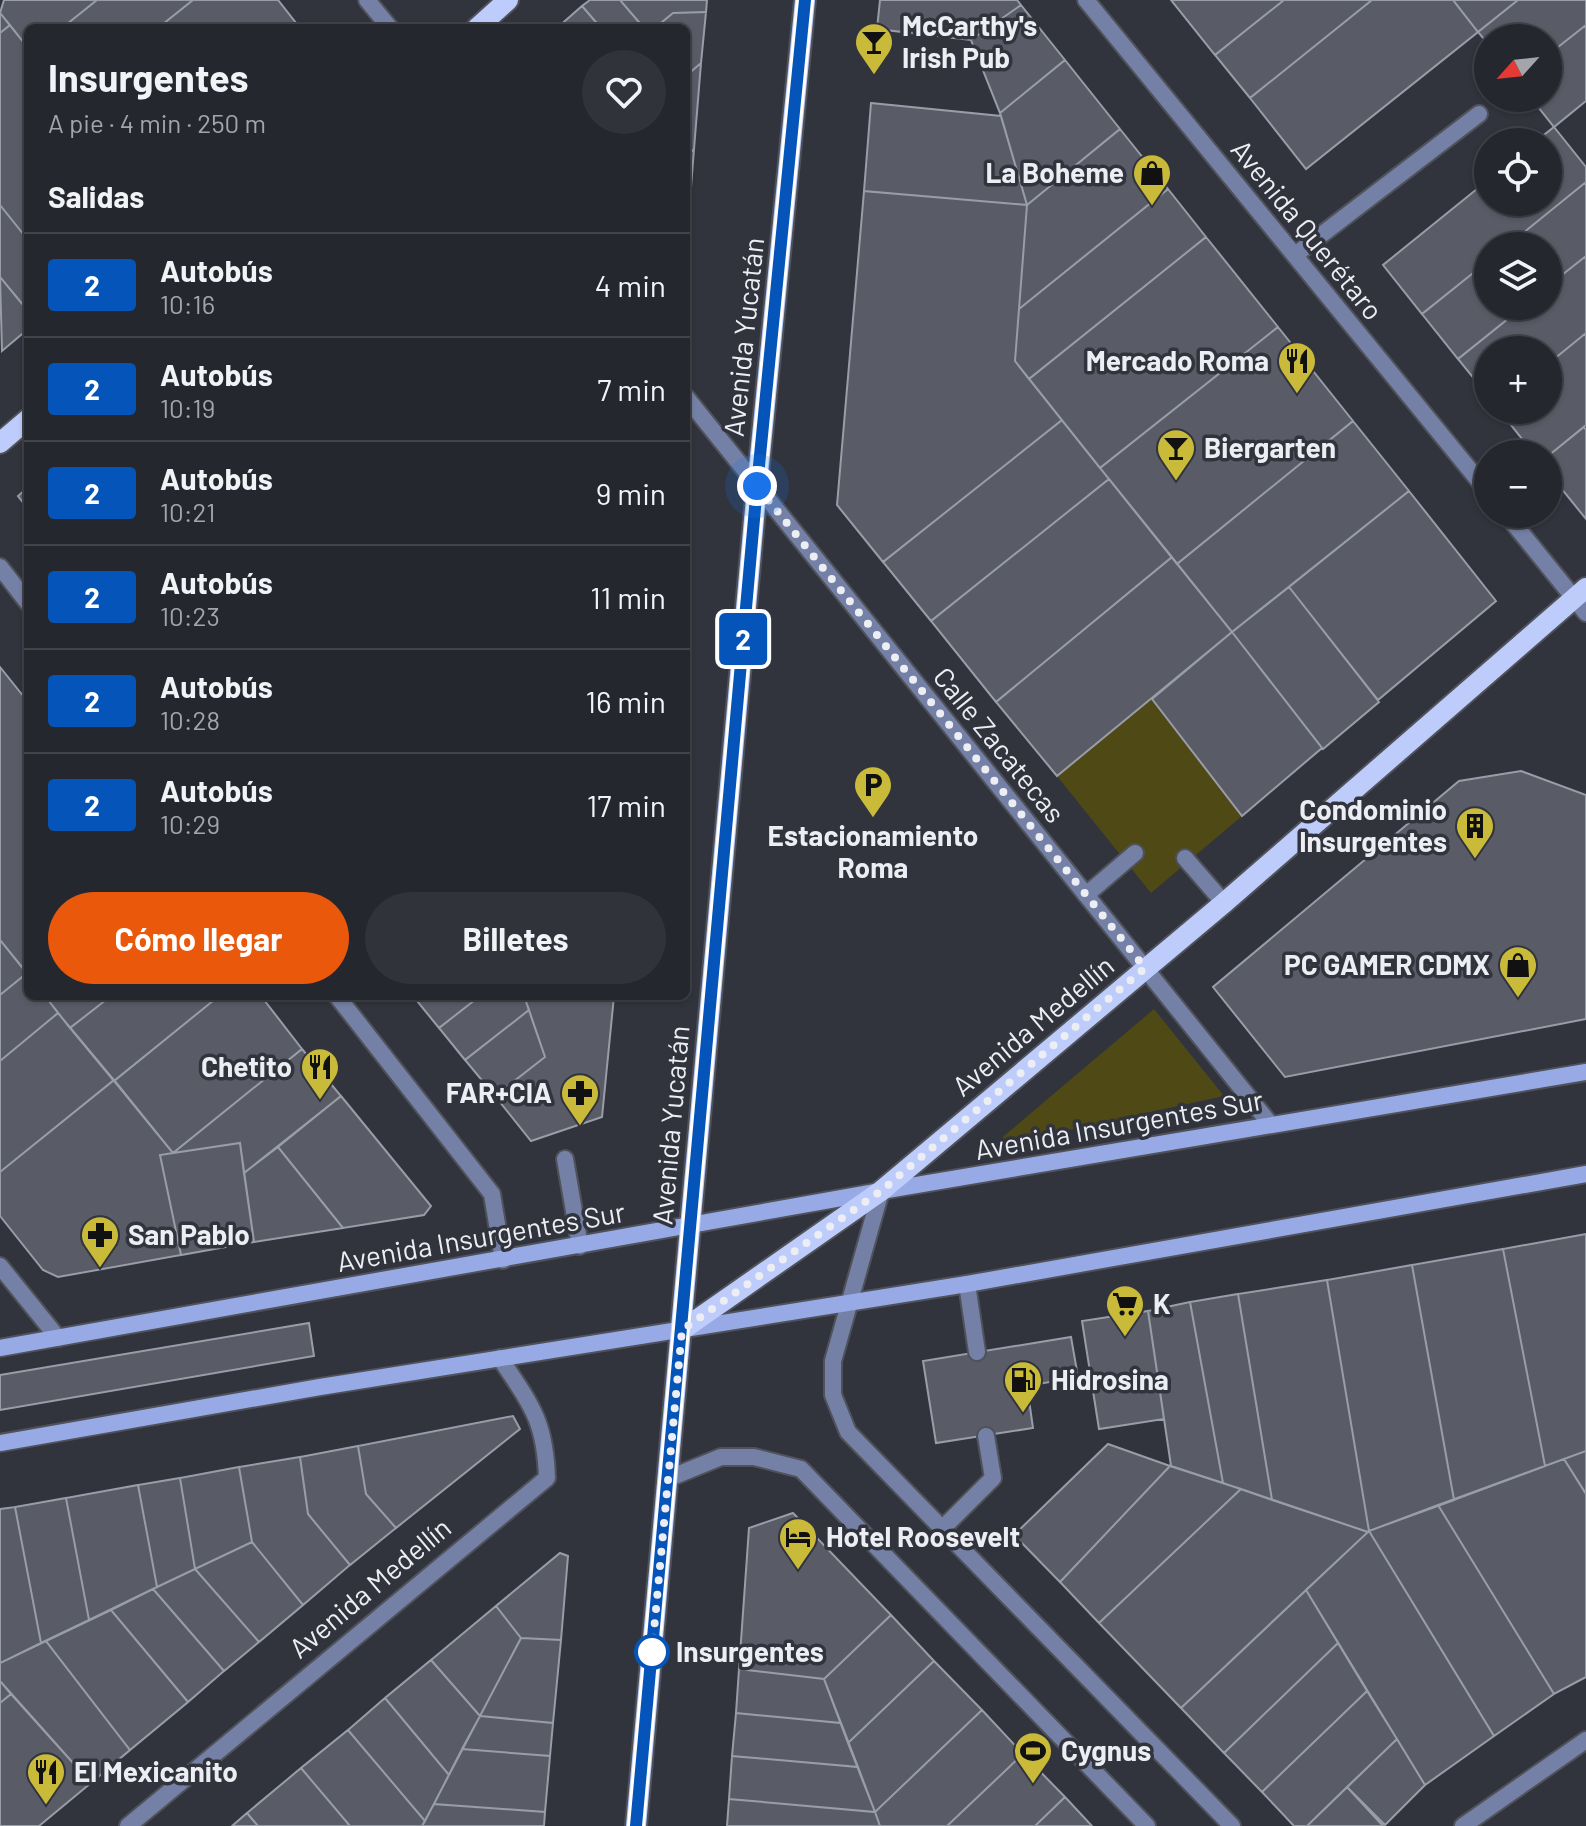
<!DOCTYPE html>
<html lang="es">
<meta charset="utf-8">
<style>
:root{--surface:#25272e;--page:#31333a;--text:#f1f3f6;--muted:#a3a5aa;--line:#42444a;--accent:#ea580c}
body{margin:0;font-family:Barlow,sans-serif;background:var(--page);color:var(--text);height:100vh;display:flex;flex-direction:column;font-size:30px;white-space:nowrap}
*{box-sizing:border-box;margin:0}
p{font-size:26px;color:var(--muted)}
.icon{flex:none;width:44px;height:44px;fill:none;stroke:currentColor;stroke-width:2;stroke-linecap:round;stroke-linejoin:round}
.map{position:relative;flex:1;overflow:hidden}
.details{position:absolute;left:24px;top:24px;width:666px;height:976px;display:flex;flex-direction:column;background:var(--surface);border-radius:12px;box-shadow:0 2px 6px #0004,0 0 0 2px var(--line)}
.details>*{flex:none}
.badge{padding:0 16px;border-radius:6px;font-size:28px;line-height:52px}
.needle{width:52px;rotate:243deg}
.controls{position:absolute;left:1474px;top:24px;display:grid;gap:16px}
.controls a{display:grid;place-items:center;width:88px;height:88px;border-radius:50%;background:var(--surface);box-shadow:0 2px 6px #0004,0 0 0 2px var(--line);font-size:40px}
.you{position:absolute;width:40px;height:40px;margin:-20px;border:6px solid #fff;border-radius:50%;background:#1a73e8;box-shadow:0 0 0 12px #1a73e833}
.map>.badge{position:absolute;translate:-50% -50%;box-shadow:0 0 0 4px #fff}
h2{padding:0 24px;font-size:30px;line-height:72px}
.round{display:grid;place-items:center;flex:none;width:84px;height:84px;border-radius:42px;background:var(--page)}
.headline{display:flex;align-items:center;justify-content:space-between;height:136px;padding:0 24px}
h1{font-size:38px;font-weight:700;line-height:60px}
.primary-button{display:flex;gap:16px;margin-top:auto;padding:16px 24px}
.primary-button a{flex:1;height:92px;border-radius:48px;background:var(--accent);color:#fff;font-size:32px;font-weight:700;line-height:92px;text-align:center}
.primary-button a+a{background:var(--page);color:var(--text)}
ul{padding:0;list-style:none}
li{display:flex;align-items:center;gap:24px;height:104px;padding:0 24px;border-top:2px solid var(--line)}
li div{flex:1}
li b{display:block;font-size:30px}
li em{font-style:normal}
li .badge{min-width:88px;font-weight:700;text-align:center}
.map>svg:first-child{display:block}
.green{fill:#4f4916}
.building{fill:#595c66;stroke:#999da8;stroke-width:2}
.lines{fill:none;stroke-linecap:round;stroke-linejoin:round}
.lane-casing{stroke:#4f525a;stroke-width:20}
.street-casing{stroke:#4f525a;stroke-width:20}
.secondary-casing{stroke:#4f525a;stroke-width:20}
.primary-casing{stroke:#4f525a;stroke-width:24}
.lane{stroke:#7480a5;stroke-width:16}
.street{stroke:#7480a5;stroke-width:16}
.secondary{stroke:#98aae5;stroke-width:16}
.primary{stroke:#bdccfa;stroke-width:20}
.line-casing{stroke:#fff;stroke-width:18}
.line{stroke:#0554ba;stroke-width:12}
.walk{stroke:#eceef4;stroke-width:8;stroke-dasharray:0 14.4}
.stop-dot{fill:#fff;stroke:#0554ba;stroke-width:4}
.labels{text-anchor:middle;stroke-width:7;stroke-linejoin:round;paint-order:stroke}
.poi-label{font-size:28px;font-weight:bold;fill:#eceef4;stroke:#31343d;text-anchor:start}
.street-label{font-size:28px;fill:#eceef4;stroke:#31343d}
.stop-label{font-size:28px;font-weight:bold;fill:#eceef4;stroke:#31343d;text-anchor:start}
</style>
<div class="map">
<svg width="1586" height="1826" viewBox="0 0 1586 1826">
<rect width="100%" height="100%" fill="#31343d"/>
<path class="green" d="M1152 699 1242 816 1151 893 1057 776Z
M1154 1009 1224 1096 991 1147Z"/>
<path class="building" d="M4 0H97L62 28H28V48L0 13Z
M97 0H193L158 28H62Z
M193 0H278L300 28H158Z
M590 0H620L644 28H601L582 6Z
M620 0H707L706 12 673 13 655 28H644Z
M880 0H1017L1021 5 971 40 877 29Z
M1171 0H1284L1215 55Z
M1284 0H1372L1250 98 1215 55Z
M1372 0H1453L1478 32 1306 169 1250 98Z
M1453 0H1518L1478 32Z
M1518 0H1586V25L1548 55V38H1488V44L1478 32Z
M1021 5 1065 60 1000 113 971 40Z
M582 6 601 28H557Z
M706 12 701 63 686 76V28L656 27 673 13Z
M0 13 10 25 0 33Z
M10 25 28 48V240L0 205V33Z
M1586 25V101L1554 127 1531 98H1548V55Z
M1065 60 1120 129 1027 205 1000 113Z
M701 63 694 149 686 156V76Z
M871 103 1001 116 1027 205 864 191Z
M1554 127 1586 167V182L1507 246H1488V261L1422 314 1383 265 1488 180V202H1548V142H1535Z
M1120 129 1168 189 1019 309 1027 205Z
M694 149 686 252V156Z
M1586 182V256L1548 286V246H1507Z
M1168 189 1206 237 1029 379 1015 361 1019 309Z
M864 191 1027 205 1015 361 1062 420 883 562 837 505Z
M0 205 28 240V311L0 277Z
M1206 237 1278 327 1100 468 1029 379Z
M1586 256V333L1548 364V350H1488V396L1458 359 1524 306H1548V286Z
M1488 261V306H1524L1458 359 1422 314Z
M0 277 28 311V329L2 351Z
M1278 327 1353 421 1177 564 1100 468Z
M1586 333V425L1548 456 1534 454 1499 410H1548V364Z
M1062 420 1109 479 931 621 883 562Z
M1353 421 1409 491 1232 632 1177 564Z
M1584 427 1586 430V519L1548 472V456Z
M1109 479 1172 557 996 702 931 621Z
M28 487V509L18 496Z
M1409 491 1496 601 1378 700 1289 587Z
M1172 557 1232 632 1057 776 996 702Z
M1289 587 1379 702 1323 749 1232 632Z
M1232 632 1322 748 1242 816 1152 699Z
M0 667 28 702V975L0 940Z
M1521 771 1586 795V1019L1285 1077 1213 987 1459 781Z
M0 940 27 973 0 995Z
M27 973 28 996H45L58 1013 0 1061V995Z
M45 996H111L70 1028Z
M111 996H219L114 1081 70 1028Z
M219 996H261L302 1049 173 1153 114 1081Z
M413 996H480L439 1028Z
M480 996H524L529 1010 465 1060 439 1028Z
M524 996H614L602 1117 531 1141 495 1096 545 1057Z
M529 1010 545 1057 495 1096 465 1060Z
M58 1013 114 1080 0 1172V1061Z
M302 1049 341 1096 244 1173 240 1143 173 1153Z
M114 1080 173 1153 160 1155 181 1255 58 1277 43 1270 0 1216V1172Z
M341 1096 431 1206 424 1215 343 1228 278 1147Z
M240 1143 254 1242 181 1255 160 1155Z
M278 1147 343 1228 254 1242 244 1173Z
M1586 1234V1451L1545 1466 1503 1249Z
M1503 1249 1545 1466 1454 1500 1412 1265Z
M1412 1265 1454 1500 1369 1531 1327 1280Z
M1327 1280 1369 1531 1368 1532 1272 1500 1238 1294Z
M1238 1294 1272 1500 1223 1483 1190 1302Z
M1190 1302 1223 1483 1171 1466 1148 1311Z
M1148 1311 1164 1419 1099 1429 1082 1321Z
M309 1323 314 1356 0 1410V1375Z
M1071 1337 1078 1377 1027 1386 1033 1428 936 1443 923 1361Z
M513 1416 520 1429 396 1528 366 1494 358 1446Z
M1108 1444 1170 1466 1060 1582 1014 1535Z
M358 1446 366 1494 396 1528 350 1565 308 1514 300 1457Z
M1586 1451V1494L1564 1459Z
M300 1457 308 1514 350 1565 303 1605 252 1542 239 1467Z
M1564 1459 1586 1494V1677L1554 1694 1438 1505Z
M1170 1466 1241 1489 1099 1623 1060 1582Z
M239 1467 252 1542 195 1569 180 1478Z
M180 1478 195 1569 157 1587 138 1485Z
M138 1485 157 1587 89 1620 66 1498Z
M1241 1489 1368 1532 1181 1708 1099 1623Z
M66 1498 89 1620 41 1643 15 1507Z
M1438 1505 1554 1694 1494 1736 1369 1531Z
M15 1507 41 1643 0 1663V1509Z
M793 1513 891 1615 824 1679 739 1669 749 1528Z
M1369 1531 1494 1736 1425 1785 1306 1590Z
M252 1542 303 1605 259 1642 195 1569Z
M560 1553 568 1556 561 1640 521 1638 496 1606Z
M195 1569 259 1642 224 1671 153 1589Z
M153 1589 224 1671 188 1702 111 1610Z
M1306 1590 1338 1643 1224 1753 1181 1708Z
M496 1606 521 1638 480 1716 431 1660Z
M111 1610 188 1702 130 1750 46 1641Z
M891 1615 934 1661 848 1743 824 1679Z
M521 1638 561 1640 553 1723 480 1716Z
M46 1641 130 1750 91 1783 0 1681V1663Z
M1338 1643 1367 1691 1262 1792 1224 1753Z
M431 1660 480 1716 449 1775 385 1698Z
M934 1661 982 1710 875 1812 848 1743Z
M739 1669 824 1679 841 1723 736 1713Z
M0 1681 11 1694 0 1703Z
M1367 1691 1397 1739 1307 1826H1294L1262 1792Z
M11 1694 91 1783 39 1826H0V1703Z
M385 1698 449 1775 425 1821 348 1730Z
M982 1710 1023 1754 947 1826H880L875 1812Z
M736 1713 841 1723 858 1767 732 1756Z
M480 1716 553 1723 550 1756 462 1749Z
M348 1730 425 1821 422 1826H350L301 1768Z
M1397 1739 1425 1785 1385 1825 1347 1787Z
M462 1749 550 1756 545 1812 434 1804Z
M1023 1754 1065 1797 1035 1826H947Z
M732 1756 858 1767 875 1812 729 1799Z
M301 1768 350 1826H258L247 1813Z
M1347 1787 1383 1826H1307Z
M1065 1797 1092 1826H1035Z
M729 1799 875 1812 880 1826H727Z
M434 1804 545 1812 544 1826H422Z
M247 1813 258 1826H232Z"/>
<g class="lines">
<g class="lane-casing">
<path id="lane" d="M1295 255 1479 114
M1185 858 1224 903
M1086 895 1135 853
M565 1159 580 1246
M967 1284 977 1352
M941 1530 993 1478 986 1436"/>
</g>
<g class="street-casing">
<path id="street" d="M367 0 390 28
M1086 0 1488 492
M686 397 1271 1125
M1506 514 1586 613
M0 567 28 603
M337 996 492 1194 503 1260
M881 1191 833 1361V1395L848 1432 1232 1826
M0 1266 58 1338
M667 1479 721 1457H754L801 1469 1147 1826
M128 1826 547 1478C545 1420 531 1405 500 1358
M1463 1826 1586 1740"/>
</g>
<g class="secondary-casing">
<path id="secondary" d="M0 1348 881 1191 1586 1072
M0 1443 320 1387 967 1284 1586 1174"/>
</g>
<g class="primary-casing">
<path id="primary" d="M477 28 508 0
M0 443 28 419
M682 1330 881 1191 1224 903 1586 588
M636 1826 757 486 805 0"/>
</g>
<use href="#lane" class="lane"/>
<use href="#street" class="street"/>
<use href="#secondary" class="secondary"/>
<use href="#primary" class="primary"/>
</g>
<g class="lines">
<g class="line-casing">
<path id="line" d="M636 1826 757 486 805 0"/>
</g>
<use href="#line" class="line"/>
<path class="walk" d="M652 1652 682 1330 881 1191 1145 968 757 486"/>
</g>
<defs>
<g id="bar-pin" transform="scale(2)"><path d="M0 17L-7.5 6A9.5 9.5 0 1 1 7.5 6Z" fill="#caba3a" stroke="#31343d"/><path d="M-6-5H6L.8 .8V4.5H3.5V6h-7V4.5H-.8V.8Z" fill="#111"/></g>
<g id="shop-pin" transform="scale(2)"><path d="M0 17L-7.5 6A9.5 9.5 0 1 1 7.5 6Z" fill="#caba3a" stroke="#31343d"/><path d="M-5-2.5h2.3a2.7 3.5 0 0 1 5.4 0H5L5.5 6h-11ZM-1.5-2.5h3a1.5 2.3 0 0 0-3 0Z" fill="#111"/></g>
<g id="restaurant-pin" transform="scale(2)"><path d="M0 17L-7.5 6A9.5 9.5 0 1 1 7.5 6Z" fill="#caba3a" stroke="#31343d"/><path d="M-5-6h1v4h1v-4h1v4h1v-4h1v5L-1.5 .5V6h-2V.5L-5-1ZM5-6V6H3V1.5H1.5Q1.5-4 5-6Z" fill="#111"/></g>
<g id="parking-pin" transform="scale(2)"><path d="M0 17L-7.5 6A9.5 9.5 0 1 1 7.5 6Z" fill="#caba3a" stroke="#31343d"/><path d="M-3.5-5.5H1a3.5 3.5 0 0 1 0 7H-1V5.5H-3.5ZM-1-3.4V-.6H.8a1.4 1.4 0 0 0 0-2.8Z" fill="#111"/></g>
<g id="building-pin" transform="scale(2)"><path d="M0 17L-7.5 6A9.5 9.5 0 1 1 7.5 6Z" fill="#caba3a" stroke="#31343d"/><path d="M-4-6H4V6H1V3H-1V6H-4ZM-2.5-4.3h1.7v1.8h-1.7ZM.8-4.3h1.7v1.8H.8ZM-2.5-1h1.7V.8h-1.7ZM.8-1h1.7V.8H.8Z" fill="#111"/></g>
<g id="pharmacy-pin" transform="scale(2)"><path d="M0 17L-7.5 6A9.5 9.5 0 1 1 7.5 6Z" fill="#caba3a" stroke="#31343d"/><path d="M-2-6h4v4h4v4h-4v4h-4v-4h-4v-4h4Z" fill="#111"/></g>
<g id="supermarket-pin" transform="scale(2)"><path d="M0 17L-7.5 6A9.5 9.5 0 1 1 7.5 6Z" fill="#caba3a" stroke="#31343d"/><path d="M-6-5.5h2.5l.6 2H6L4.5 2H-2.5L-4.4-4H-6ZM-1.5 3.2a1.3 1.3 0 1 0 .1 0ZM3 3.2a1.3 1.3 0 1 0 .1 0Z" fill="#111"/></g>
<g id="fuel-pin" transform="scale(2)"><path d="M0 17L-7.5 6A9.5 9.5 0 1 1 7.5 6Z" fill="#caba3a" stroke="#31343d"/><path d="M-5.5-6h7V0h2V4h1.3V-2.5L3-4.5l.8-.8L6-3V5H2.5V1h-1V6h-7ZM-4.2-4.7v3.2H.2V-4.7Z" fill="#111"/></g>
<g id="hotel-pin" transform="scale(2)"><path d="M0 17L-7.5 6A9.5 9.5 0 1 1 7.5 6Z" fill="#caba3a" stroke="#31343d"/><path d="M-6-4.5h1.5V1H6V5H4.5V3h-9V5H-6ZM-4 0a1.8 1.8 0 1 1 3.6 0ZM.5 0V-2.5h3Q6-2.5 6 0Z" fill="#111"/></g>
<g id="stadium-pin" transform="scale(2)"><path d="M0 17L-7.5 6A9.5 9.5 0 1 1 7.5 6Z" fill="#caba3a" stroke="#31343d"/><path d="M0-5a6.5 5 0 1 0 0 10a6.5 5 0 1 0 0-10ZM-3.5-1.8h7v3.6h-7Z" fill="#111"/></g>
</defs>
<g fill-rule="evenodd">
<use href="#bar-pin" x="874" y="42"/>
<use href="#shop-pin" x="1152" y="173"/>
<use href="#restaurant-pin" x="1297" y="361"/>
<use href="#bar-pin" x="1176" y="448"/>
<use href="#parking-pin" x="873" y="785"/>
<use href="#building-pin" x="1475" y="826"/>
<use href="#shop-pin" x="1518" y="965"/>
<use href="#restaurant-pin" x="320" y="1067"/>
<use href="#pharmacy-pin" x="580" y="1093"/>
<use href="#pharmacy-pin" x="100" y="1235"/>
<use href="#supermarket-pin" x="1125" y="1304"/>
<use href="#fuel-pin" x="1023" y="1380"/>
<use href="#hotel-pin" x="798" y="1537"/>
<use href="#stadium-pin" x="1033" y="1751"/>
<use href="#restaurant-pin" x="46" y="1772"/>
</g>
<circle class="stop-dot" cx="652" cy="1652" r="16"/>
<g class="labels">
<g class="poi-label">
<text x="902" y="36">McCarthy's<tspan x="902" dy="32">Irish Pub</tspan></text>
<text x="1124" y="183" text-anchor="end">La Boheme</text>
<text x="1269" y="371" text-anchor="end">Mercado Roma</text>
<text x="1204" y="458">Biergarten</text>
<text x="1447" y="820" text-anchor="end">Condominio<tspan x="1447" dy="32">Insurgentes</tspan></text>
<text x="873" y="846" text-anchor="middle">Estacionamiento<tspan x="873" dy="32">Roma</tspan></text>
<text x="1490" y="975" text-anchor="end">PC GAMER CDMX</text>
<text x="292" y="1077" text-anchor="end">Chetito</text>
<text x="552" y="1103" text-anchor="end">FAR+CIA</text>
<text x="128" y="1245">San Pablo</text>
<text x="1153" y="1314">K</text>
<text x="1051" y="1390">Hidrosina</text>
<text x="826" y="1547">Hotel Roosevelt</text>
<text x="1061" y="1761">Cygnus</text>
<text x="74" y="1782">El Mexicanito</text>
</g>
<g class="street-label">
<text transform="translate(1307 230) rotate(51)" y="10">Avenida Querétaro</text>
<text transform="translate(744 337) rotate(-84)" y="10">Avenida Yucatán</text>
<text transform="translate(999 745) rotate(51)" y="10">Calle Zacatecas</text>
<text transform="translate(1033 1026) rotate(-40)" y="10">Avenida Medellín</text>
<text transform="translate(671 1125) rotate(-85)" y="10">Avenida Yucatán</text>
<text transform="translate(1119 1125) rotate(-10)" y="10">Avenida Insurgentes Sur</text>
<text transform="translate(481 1237) rotate(-10)" y="10">Avenida Insurgentes Sur</text>
<text transform="translate(370 1588) rotate(-40)" y="10">Avenida Medellín</text>
</g>
<g class="stop-label">
<text x="676" y="1662">Insurgentes</text>
</g>
</g>
</svg>
<div class="controls">
<a><svg class="needle" viewBox="-14 -14 28 28"><path d="M0-13l5 13h-10z" fill="#e53935"/><path d="M0 13l5-13h-10z" fill="#a3a5aa"/></svg></a>
<a><svg class="icon" aria-label="locate" viewBox="0 0 24 24"><circle cx="12" cy="12" r="6"/><path d="M12 2v4M12 18v4M2 12h4M18 12h4"/></svg></a>
<a><svg class="icon" aria-label="layers" viewBox="0 0 24 24"><path d="M12 4l9 5-9 5-9-5zM3 14l9 5 9-5"/></svg></a>
<a>+</a>
<a>−</a>
</div>
<div class="you" style="left:757px;top:486px"></div>
<b class="badge" style="left:743px;top:639px;background:#0554ba;color:#fff">2</b>
<section class="details">
<div class="headline"><div><h1>Insurgentes</h1><p>A pie · 4 min · 250 m</p></div><a class="round"><svg class="icon" aria-label="heart" viewBox="0 0 24 24"><path d="M12 20l-8-8c-3-5 5-10 8-4 3-6 11-1 8 4z"/></svg></a></div>
<h2>Salidas</h2>
<ul>
<li><span class="badge" style="background:#0554ba;color:#fff">2</span><div><b>Autobús</b><p>10:16</p></div><em>4 min</em></li>
<li><span class="badge" style="background:#0554ba;color:#fff">2</span><div><b>Autobús</b><p>10:19</p></div><em>7 min</em></li>
<li><span class="badge" style="background:#0554ba;color:#fff">2</span><div><b>Autobús</b><p>10:21</p></div><em>9 min</em></li>
<li><span class="badge" style="background:#0554ba;color:#fff">2</span><div><b>Autobús</b><p>10:23</p></div><em>11 min</em></li>
<li><span class="badge" style="background:#0554ba;color:#fff">2</span><div><b>Autobús</b><p>10:28</p></div><em>16 min</em></li>
<li><span class="badge" style="background:#0554ba;color:#fff">2</span><div><b>Autobús</b><p>10:29</p></div><em>17 min</em></li>
</ul>
<div class="primary-button"><a>Cómo llegar</a><a>Billetes</a></div>
</section>
</div>
